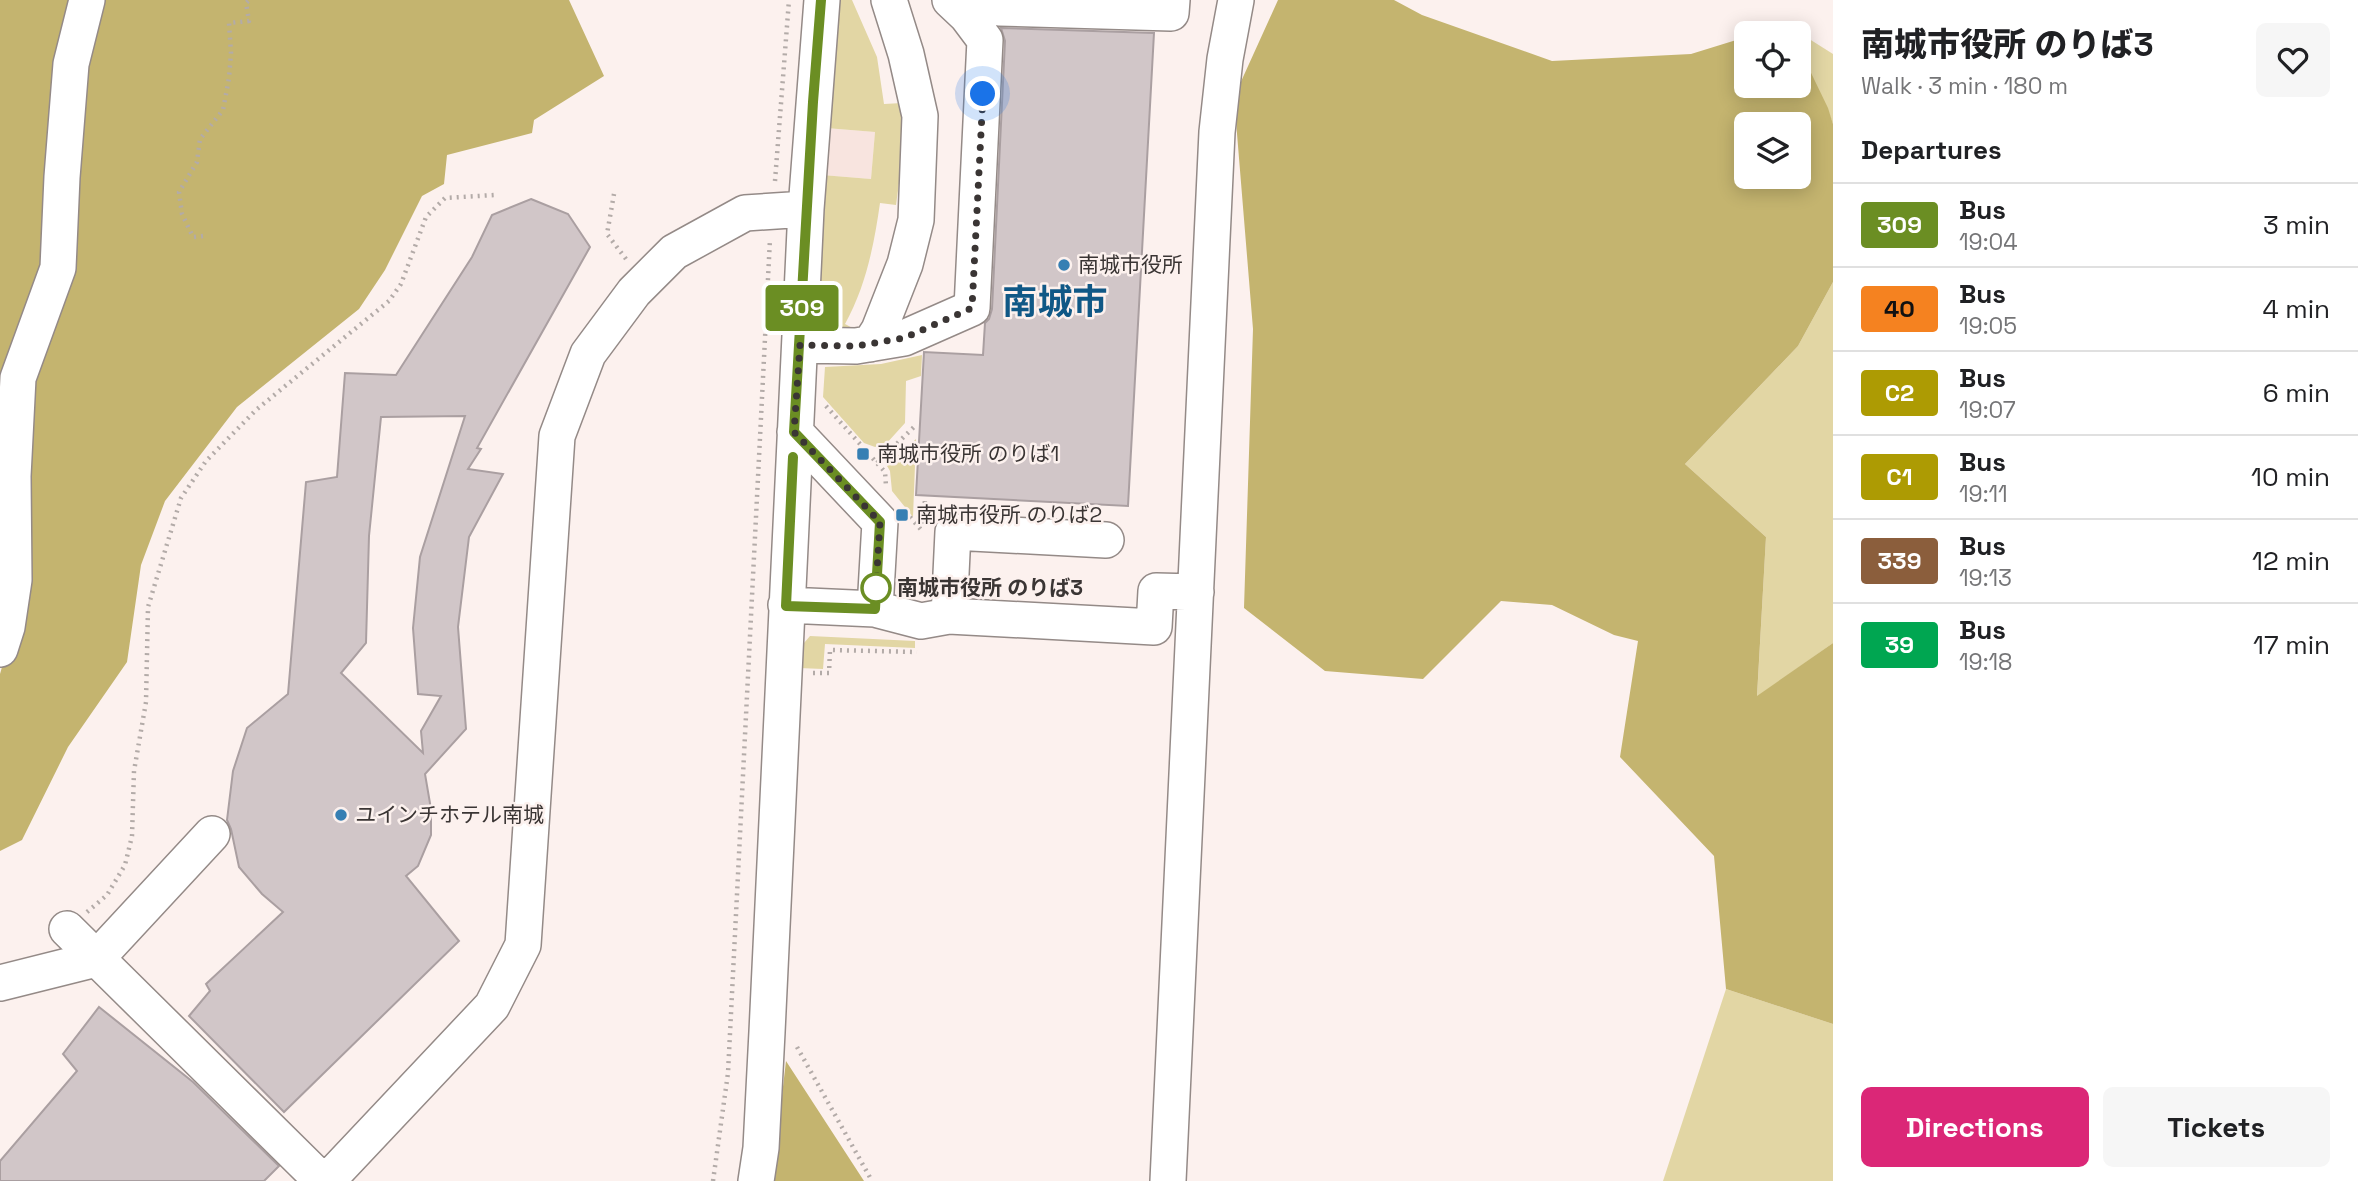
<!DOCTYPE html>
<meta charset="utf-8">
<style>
:root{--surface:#fff;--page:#f6f6f6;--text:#202124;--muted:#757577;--line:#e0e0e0;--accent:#db2777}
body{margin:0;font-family:"Space Grotesk","Noto Sans JP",sans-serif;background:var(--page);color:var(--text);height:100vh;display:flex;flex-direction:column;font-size:26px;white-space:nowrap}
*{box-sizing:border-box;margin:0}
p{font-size:23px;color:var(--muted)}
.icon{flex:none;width:38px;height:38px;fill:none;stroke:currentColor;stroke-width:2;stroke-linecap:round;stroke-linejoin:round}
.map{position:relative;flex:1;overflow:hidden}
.panel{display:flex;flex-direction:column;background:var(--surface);width:525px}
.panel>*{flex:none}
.badge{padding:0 14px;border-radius:5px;font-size:24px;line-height:46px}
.fabs{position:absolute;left:1734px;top:21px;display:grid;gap:14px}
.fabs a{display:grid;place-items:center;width:77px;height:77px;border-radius:10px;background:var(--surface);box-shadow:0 4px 18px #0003;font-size:35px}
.you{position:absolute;width:35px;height:35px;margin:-18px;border:5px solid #fff;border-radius:50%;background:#1a73e8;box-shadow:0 0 0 10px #1a73e833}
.map>.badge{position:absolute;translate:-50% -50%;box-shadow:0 0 0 4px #fff}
h2{padding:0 28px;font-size:26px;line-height:63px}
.round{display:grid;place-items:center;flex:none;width:74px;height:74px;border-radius:10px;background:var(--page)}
.head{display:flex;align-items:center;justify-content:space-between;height:119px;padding:0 28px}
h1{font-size:33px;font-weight:800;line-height:52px}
.cta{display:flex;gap:14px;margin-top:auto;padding:14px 28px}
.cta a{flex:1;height:80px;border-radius:10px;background:var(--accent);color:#fff;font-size:28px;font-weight:800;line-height:80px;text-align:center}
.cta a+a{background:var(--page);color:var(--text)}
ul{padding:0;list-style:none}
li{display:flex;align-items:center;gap:21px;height:84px;padding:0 28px;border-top:2px solid var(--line)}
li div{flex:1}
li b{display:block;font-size:26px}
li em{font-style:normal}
li .badge{min-width:77px;font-weight:700;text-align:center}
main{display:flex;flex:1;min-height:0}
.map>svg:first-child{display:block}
.built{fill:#f8e4df}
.green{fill:#e2d6a4;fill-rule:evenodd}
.forest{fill:#c4b46f;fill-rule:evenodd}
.building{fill:#d1c6c8;stroke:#aa9fa1;stroke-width:2;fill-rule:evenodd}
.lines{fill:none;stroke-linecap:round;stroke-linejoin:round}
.minor-casing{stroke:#948a87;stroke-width:38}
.path{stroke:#b3aba8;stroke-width:4.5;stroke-dasharray:2 5;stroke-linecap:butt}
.minor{stroke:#fff;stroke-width:35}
.line-casing{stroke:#fff;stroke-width:16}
.line{stroke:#6b8e23;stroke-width:10}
.walk{stroke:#3a3534;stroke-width:7;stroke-dasharray:0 12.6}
.poi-dot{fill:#367fb3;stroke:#fcf1ee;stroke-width:2.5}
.stop-dot{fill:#fff;stroke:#6b8e23;stroke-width:3.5}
.labels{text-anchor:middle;stroke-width:5;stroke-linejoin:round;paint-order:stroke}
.poi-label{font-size:21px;fill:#3a3534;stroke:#fcf1ee;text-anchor:start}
.stop-label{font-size:21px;font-weight:bold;fill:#3a3534;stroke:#fcf1ee;text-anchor:start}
.town-label{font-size:35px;font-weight:bold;fill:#105886;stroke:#fcf1ee}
</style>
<main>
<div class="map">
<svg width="1833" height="1181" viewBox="0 0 1833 1181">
<rect width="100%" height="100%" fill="#fcf1ee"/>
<path class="built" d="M826 128 875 132 871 179 822 175Z"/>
<path class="green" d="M831 0H852L877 57 884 104 902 103 904 147 896 205 880 203C874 245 866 286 845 324L860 332 818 331 812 302ZM826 128 875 132 871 179 822 175Z
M1787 25 1833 54V124C1824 94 1799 65 1799 33H1792Z
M1833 282V643L1757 697 1766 537 1685 464 1798 346Z
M922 355 921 376 906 381 905 423 886 444 875 447 864 443 823 397 825 367 881 364Z
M916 439 913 517 892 491 890 471 887 466Z
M810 636 915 641V648L825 644 823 669 799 668 804 643Z
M1726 989 1833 1024V1181H1663Z"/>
<path class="forest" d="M0 0H76L48 246 0 590Z
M98 0H569L604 76 534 120 532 133 447 155 444 184 422 196 385 270 359 309 237 407 165 501 141 565 127 662 68 747 22 840 0 851V674L23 593 27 395Z
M1278 0H1394L1422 15 1552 61 1691 54 1746 37V86H1799V48L1828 108 1833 124V282L1798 346 1685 464 1766 537 1757 696 1833 643V1024L1726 989 1714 856 1620 757 1638 641 1614 635 1552 605 1501 601 1423 679 1325 671 1244 608 1253 329 1234 97ZM1746 124H1799V177H1746Z
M786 1061 864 1181H772Z"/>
<path class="building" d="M1001 28 1154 33 1128 506 916 495 924 352 983 355 985 323 989 319 992 309 1005 41Z
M531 199 568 214 590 247 477 448 481 449 468 469 503 474 469 537 458 627 466 729 425 774 431 809V835L418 866 406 876 459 941 284 1112 189 1016 210 991 206 984 283 912 262 894 239 867 231 829 227 820 233 771 247 728 288 694 306 482 337 477 345 373 396 375 472 257 492 215ZM465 416 420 557 413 628 418 694 441 696 421 731 423 753 341 673 366 643 369 536 381 417Z
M99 1007 193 1082 279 1166 264 1181H0V1161L77 1071 63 1054Z"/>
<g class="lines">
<g class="minor-casing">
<path id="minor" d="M991 0 999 8 1171 13 1172 0
M870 344 879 330 905 264 916 220 920 116 906 54 889 0
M800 345 856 346 904 338 972 308 985 40 967 16 950 0
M786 605 875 609 880 522 795 432
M875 609 921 621 949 616 1154 627 1156 591 1196 592
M949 616 953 532 1106 540
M0 649 7 627 14 580 13 476 18 378 58 268 62 177 71 64 87 0
M67 929 322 1181
M0 983 96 959 212 834
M327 1181 492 1006 523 945 557 436 588 354 634 292 674 252 745 213 806 209
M756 1181 761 1148 767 1032 806 209 822 0
M1168 1181 1217 132 1225 59 1236 0"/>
</g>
<path class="path" d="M775 181 789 0
M614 194 607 234 626 259
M203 236 193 237 182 214 179 192 197 162 200 139 223 110 229 78 231 53 229 23 249 21 246 3 249 0
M826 406 885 472 886 486
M877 463 916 425
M910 517 923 532
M924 524 925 497
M813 673H829L830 650 917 652
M87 912 107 895 125 865 132 836 134 771 146 702 148 607 181 498 206 461 256 410 389 301 401 284 426 217 445 198 495 195
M797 1047 872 1181
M713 1181 728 1073 770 239"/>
<use href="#minor" class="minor"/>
</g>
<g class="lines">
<g class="line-casing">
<path id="line" d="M793 457 786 606 875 609 880 522 794 432 813 102 821 0"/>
</g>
<use href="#line" class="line"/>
<path class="walk" d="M876 588 880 522 794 432 800 345 856 346 904 338 972 308 983 94"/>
</g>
<g class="poi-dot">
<circle cx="1064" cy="265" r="7"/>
<rect x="856" y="447" width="14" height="14" rx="3.5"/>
<rect x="895" y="508" width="14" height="14" rx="3.5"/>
<circle cx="341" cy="815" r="7"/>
</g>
<circle class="stop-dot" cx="876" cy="588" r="14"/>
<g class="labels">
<g class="poi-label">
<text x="1078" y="272">南城市役所</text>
<text x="877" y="461">南城市役所 のりば1</text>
<text x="916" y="522">南城市役所 のりば2</text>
<text x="355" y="822">ユインチホテル南城</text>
</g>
<g class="stop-label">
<text x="897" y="595">南城市役所 のりば3</text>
</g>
<g class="town-label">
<text x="1055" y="314">南城市</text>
</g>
</g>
</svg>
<div class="fabs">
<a><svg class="icon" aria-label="locate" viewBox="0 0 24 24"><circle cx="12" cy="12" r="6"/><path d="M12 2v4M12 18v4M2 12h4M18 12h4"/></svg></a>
<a><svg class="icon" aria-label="layers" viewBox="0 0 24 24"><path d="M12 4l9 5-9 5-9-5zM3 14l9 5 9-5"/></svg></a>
</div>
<div class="you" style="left:983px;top:94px"></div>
<b class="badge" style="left:802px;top:308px;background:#6b8e23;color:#fff">309</b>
</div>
<section class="panel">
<div class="head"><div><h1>南城市役所 のりば3</h1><p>Walk · 3 min · 180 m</p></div><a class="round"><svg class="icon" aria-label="heart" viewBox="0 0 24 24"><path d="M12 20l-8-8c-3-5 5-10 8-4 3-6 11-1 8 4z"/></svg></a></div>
<h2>Departures</h2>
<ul>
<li><span class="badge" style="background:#6b8e23;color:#fff">309</span><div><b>Bus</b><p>19:04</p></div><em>3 min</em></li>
<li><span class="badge" style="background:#f58220;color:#111">40</span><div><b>Bus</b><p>19:05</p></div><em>4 min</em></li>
<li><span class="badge" style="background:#ad9b03;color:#fff">C2</span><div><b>Bus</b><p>19:07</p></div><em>6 min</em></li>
<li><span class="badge" style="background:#ad9b03;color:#fff">C1</span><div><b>Bus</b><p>19:11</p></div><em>10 min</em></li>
<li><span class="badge" style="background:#8b5e3c;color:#fff">339</span><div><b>Bus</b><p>19:13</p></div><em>12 min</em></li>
<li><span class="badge" style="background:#00a651;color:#fff">39</span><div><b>Bus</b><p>19:18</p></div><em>17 min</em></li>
</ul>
<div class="cta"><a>Directions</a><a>Tickets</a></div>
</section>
</main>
